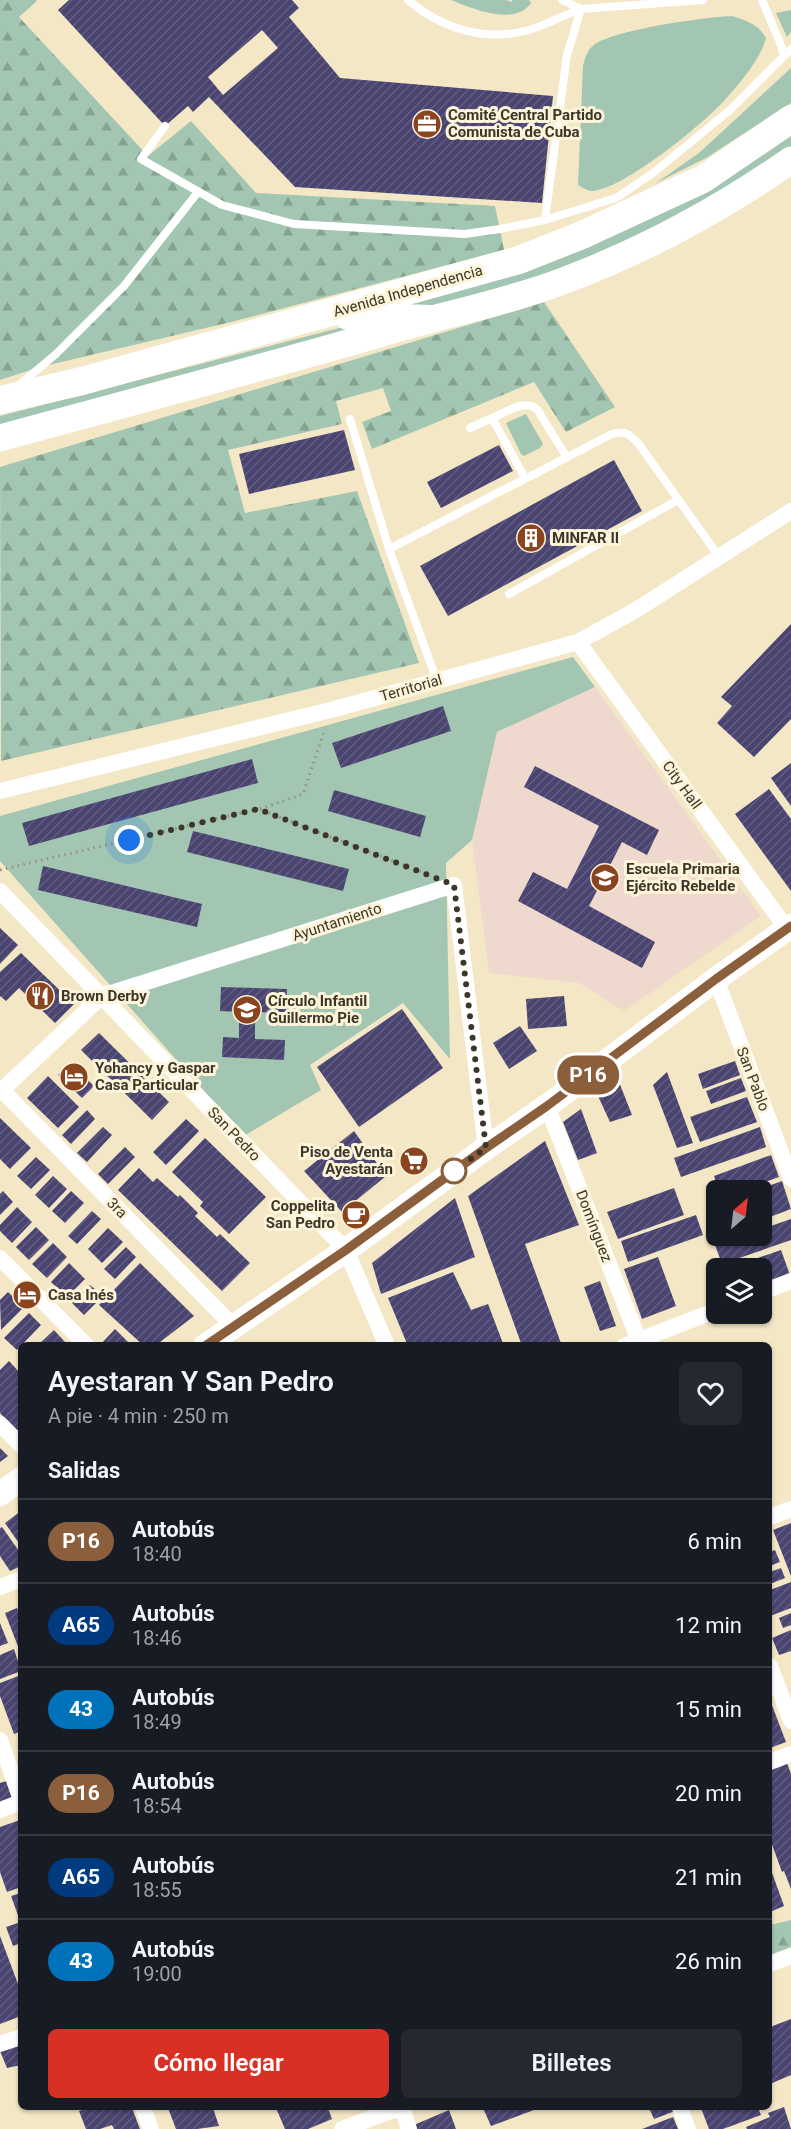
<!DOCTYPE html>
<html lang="es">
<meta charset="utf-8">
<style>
:root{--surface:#171b24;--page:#242831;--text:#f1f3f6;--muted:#9ea1a6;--line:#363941;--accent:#d93025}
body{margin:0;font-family:Roboto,sans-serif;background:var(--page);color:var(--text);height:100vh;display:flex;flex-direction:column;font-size:22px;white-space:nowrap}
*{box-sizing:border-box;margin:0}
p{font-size:20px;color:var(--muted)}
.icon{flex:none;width:33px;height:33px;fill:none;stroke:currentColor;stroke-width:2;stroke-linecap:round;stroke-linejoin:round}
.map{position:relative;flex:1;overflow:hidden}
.details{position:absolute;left:18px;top:1342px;width:754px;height:768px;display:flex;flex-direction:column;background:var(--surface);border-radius:9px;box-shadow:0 2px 4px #0004}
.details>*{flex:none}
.badge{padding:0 12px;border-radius:20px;font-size:21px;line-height:39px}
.needle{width:39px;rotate:28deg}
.tools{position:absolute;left:706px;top:1180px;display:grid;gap:12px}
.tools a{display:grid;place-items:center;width:66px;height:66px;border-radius:9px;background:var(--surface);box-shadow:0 2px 4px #0004;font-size:30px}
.you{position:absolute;width:30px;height:30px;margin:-15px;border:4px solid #fff;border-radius:50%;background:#1a73e8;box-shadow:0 0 0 9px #1a73e833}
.map>.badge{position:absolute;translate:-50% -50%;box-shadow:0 0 0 3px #fff}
h2{padding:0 30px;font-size:22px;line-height:54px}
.round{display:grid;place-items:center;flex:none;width:63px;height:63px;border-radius:9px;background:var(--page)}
.headline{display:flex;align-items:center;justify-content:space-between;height:102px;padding:0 30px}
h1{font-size:28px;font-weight:600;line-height:45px}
.primary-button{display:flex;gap:12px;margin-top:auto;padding:12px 30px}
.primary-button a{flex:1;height:69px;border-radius:9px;background:var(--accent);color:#fff;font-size:24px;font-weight:600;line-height:69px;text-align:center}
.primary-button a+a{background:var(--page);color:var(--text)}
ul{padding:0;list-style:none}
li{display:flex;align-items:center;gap:18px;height:84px;padding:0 30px;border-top:2px solid var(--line)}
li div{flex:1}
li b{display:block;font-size:22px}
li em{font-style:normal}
li .badge{min-width:66px;font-weight:700;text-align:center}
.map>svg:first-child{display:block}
.education{fill:#efd8cd}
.green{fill:#a3c6b2}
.forest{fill:url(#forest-firs)}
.building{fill:url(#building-hatch);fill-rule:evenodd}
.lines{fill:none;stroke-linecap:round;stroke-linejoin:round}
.path{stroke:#999179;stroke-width:3;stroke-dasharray:1.5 4.5;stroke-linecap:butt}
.service{stroke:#fff;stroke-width:8}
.minor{stroke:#fff;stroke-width:16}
.secondary{stroke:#fff;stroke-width:24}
.primary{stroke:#fff;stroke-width:27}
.trunk{stroke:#fff;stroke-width:28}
.line-casing{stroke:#fff;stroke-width:14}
.line{stroke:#8b5e3c;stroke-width:9}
.walk{stroke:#3b3629;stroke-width:6;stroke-dasharray:0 10.8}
.stop-dot{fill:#fff;stroke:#8b5e3c;stroke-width:3}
.labels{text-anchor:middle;stroke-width:6;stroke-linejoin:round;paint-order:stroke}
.poi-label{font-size:15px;font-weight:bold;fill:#3b3629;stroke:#fef4da;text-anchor:start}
.street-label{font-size:15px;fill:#3b3629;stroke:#fef4da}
</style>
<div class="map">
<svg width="791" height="2129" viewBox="0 0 791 2129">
<defs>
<pattern id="forest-firs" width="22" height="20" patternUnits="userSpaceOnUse" patternTransform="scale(1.5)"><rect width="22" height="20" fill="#a3c6b2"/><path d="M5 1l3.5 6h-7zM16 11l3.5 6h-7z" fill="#86a291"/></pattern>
<pattern id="building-hatch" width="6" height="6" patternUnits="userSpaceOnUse" patternTransform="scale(1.5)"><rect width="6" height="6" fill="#4a4471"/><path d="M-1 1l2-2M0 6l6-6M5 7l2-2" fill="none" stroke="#625d81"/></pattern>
</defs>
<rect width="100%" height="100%" fill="#f3e7c6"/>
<path class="education" d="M595 687 761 916 624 1011 579 983 489 973 472 840 497 732Z"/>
<path class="green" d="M451 0H507L511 2 513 0H529L531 3C515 27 471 8 451 0Z
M791 10V32L787 37 776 13Z
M732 16C746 20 759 25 766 38 760 61 738 85 723 102 703 124 619 193 590 191 587 190 581 187 578 185L583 66C585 58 587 50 594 45 613 30 705 17 732 16Z
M791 68V103L706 158 656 183 699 153Z
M791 133V147L734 184 621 245 526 283 421 312H381Z
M347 326 372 328 0 428V416Z
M526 414 543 444 540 448 524 456 521 454 506 423Z
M573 657 595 687 497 732 472 840 446 863 450 1059 403 1003 310 1065 321 1090 244 1136 0 861V816Z"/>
<path class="forest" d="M0 0H36L37 1 19 17 148 156 191 121 256 193 495 206 504 250 231 322 40 367 0 380Z
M544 302 615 407 566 432 534 382 372 449 362 422 391 411 383 388 336 401 342 424 228 450 245 513 357 491 419 663 1 761 0 467Z
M791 1920V1947L770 1955V1925Z"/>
<path class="building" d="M69 0H292L299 8 289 17 340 78 553 96 542 203 295 187 209 97 193 112 188 106 165 126 58 10ZM262 30 278 48 223 95 208 77Z
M344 430 355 470 249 494 239 454Z
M499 445 513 471 441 508 427 482Z
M614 460 642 511 448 616 420 566Z
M791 624V719L754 757 717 723 732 706 721 697Z
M443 706 451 731 341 768 332 743Z
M252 759 258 783 29 846 22 823Z
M791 763V806L771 778Z
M535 766 659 830 647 855 622 842 589 906 655 942 642 968 518 901 533 872 567 889 599 826 524 787Z
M769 789 791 819V891L735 814Z
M334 790 426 816 420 837 328 811Z
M193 831 349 869 343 891 187 852Z
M43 866 202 904 197 927 38 890Z
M0 928 18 945 0 964Z
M21 953 74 1004 55 1023 19 988 6 1001 0 996V972Z
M221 987 287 989 286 1013 255 1012V1039L285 1040 284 1060 222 1057 223 1037 239 1038V1012L220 1011Z
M564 996 567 1026 528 1029 526 999Z
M402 1009 443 1068 359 1127 317 1067Z
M520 1026 537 1051 509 1069 493 1043Z
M99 1033 169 1102 152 1120 81 1050Z
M735 1061 740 1075 703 1089 698 1074Z
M70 1063 94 1086 82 1098 58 1075Z
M667 1072 693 1143 677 1148 653 1085Z
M48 1076 79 1107 58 1128 27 1098Z
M741 1078 746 1091 711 1104 706 1091Z
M619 1082 632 1115 610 1122 598 1096Z
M747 1097 757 1122 700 1142 690 1117Z
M581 1109 597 1153 578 1160 563 1122Z
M87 1110 95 1119 71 1144 62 1135Z
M0 1118 31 1148 10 1169 0 1159Z
M186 1119 199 1131 166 1165 153 1152Z
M103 1127 112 1135 87 1162 77 1153Z
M760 1127 766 1147 681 1177 674 1158Z
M354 1131 386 1176 342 1212 304 1171Z
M205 1138 266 1197 229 1234 200 1206 203 1202 172 1172Z
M545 1141 579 1225 525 1244 562 1346H522L468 1196Z
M125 1147 135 1157 108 1184 98 1174Z
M771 1155 779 1177 740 1191H719L714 1176Z
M36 1157 50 1170 31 1189 17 1176Z
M139 1168 153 1182 157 1178 178 1197 180 1195 198 1213 195 1216 217 1237 220 1234 250 1263 222 1291 118 1190Z
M53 1176 67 1189 49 1208 35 1195Z
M782 1181 791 1209 762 1220V1191H754Z
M674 1188 684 1215 618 1239 607 1212Z
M3 1191 13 1202 0 1215V1194Z
M71 1191 84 1203 65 1223 52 1211Z
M455 1198 475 1257 381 1294 372 1263Z
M17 1207 32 1222 12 1243 0 1231V1225Z
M92 1211 101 1219 77 1244 68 1236Z
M696 1215 703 1235 628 1262 621 1241Z
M791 1219V1240L722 1264 715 1245 742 1236H762V1229Z
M36 1227 49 1240 29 1260 16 1247Z
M108 1228 123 1242 102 1263 88 1249Z
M53 1243 67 1257 47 1278 32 1264Z
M126 1247 136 1257 115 1279 104 1269Z
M781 1250 790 1275 762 1285V1269H752L749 1261Z
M658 1257 676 1306 642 1319 624 1269Z
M69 1263 85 1279 67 1297 51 1282Z
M140 1263 194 1316 155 1346H144L99 1305Z
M453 1272 471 1310 488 1304 504 1346H408L388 1298Z
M600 1281 616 1326 600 1331 584 1287Z
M90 1285 103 1296 84 1315 72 1303Z
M8 1292 24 1307 1 1330 0 1300Z
M29 1313 41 1325 17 1350 4 1338Z
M115 1329 132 1346H99Z
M54 1330 65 1342 61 1346H37Z
M9 1361 21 1374V1435L0 1413V1370Z
M0 1448 8 1456 0 1462Z
M21 1511V1546L5 1523Z
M791 1523V1576L773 1530Z
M2 1527 21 1554V1566L10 1571 0 1556V1528Z
M775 1550 780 1562 770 1566V1552Z
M781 1568 785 1578 770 1584V1572Z
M791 1582V1608L770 1616V1590Z
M17 1608 21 1618V1654L5 1613Z
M791 1613V1625L783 1628 779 1618Z
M0 1623 8 1643 0 1646Z
M791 1630V1651L779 1655 772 1638Z
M14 1649 21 1671 0 1679V1655Z
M21 1675V1731L14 1734 0 1696V1683Z
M770 1700 786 1742 770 1748Z
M787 1763 791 1774V1889L784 1871 782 1872 770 1839V1769Z
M7 1781 14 1798 0 1803V1783Z
M20 1820 21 1887 7 1892 0 1872V1827Z
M770 1867 784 1906 770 1912Z
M21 1893V1917L19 1918 11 1896Z
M21 1922V1943L13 1946 6 1927Z
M0 1936 21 1992V2016L0 2024Z
M791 2019V2075L770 2084V2027Z
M21 2044V2065L7 2068 0 2051Z
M784 2107 791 2129H747L746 2127 770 2117 768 2113Z
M89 2108H132L140 2129H114L112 2125 100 2129H86L79 2111Z
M168 2108H213L219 2126 197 2129H176Z
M276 2108H328L332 2119 308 2129H285Z
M483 2108H539L491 2126Z
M649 2108H673L675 2111 654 2119Z
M701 2108H758L761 2115 723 2129H709Z
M449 2110 456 2129H416L414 2125Z
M673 2117 678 2129H642Z"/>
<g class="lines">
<path class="path" d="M260 809 303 794 325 729
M0 870 258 809 430 875"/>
<path class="service" d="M408 0C442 29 485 42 529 30 546 25 564 15 581 9
M562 0 581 9 703 0
M762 0 779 40 784 55
M165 126 141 159 222 205 294 224 465 234 500 229 545 220 616 198 653 173 730 110 791 49
M545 220 567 55 581 9
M19 385 56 354 124 286 198 192
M350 419 389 549
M470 428 492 418
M525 478 492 418C507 412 523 399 537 409L566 456
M509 594 678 500
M437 681 389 549 612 434C625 430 629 434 638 443L720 558"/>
<path class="minor" d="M578 642 787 929
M0 791 331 710 578 642 636 610 791 511
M0 891 346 1250 387 1346
M716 979 791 1179
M2 1090 233 1326
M0 1092 102 996 454 885 486 1148
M547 1106 641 1346
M0 1258 87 1346
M762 1292 791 1281
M624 1346 717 1310
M0 1424 21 1445
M770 1517 791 1509
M0 1587 21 1579
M770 1666 791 1721
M0 1740 21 1800
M770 1762 791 1754
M0 1810 21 1802
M770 1964 791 1956
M0 2044 21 2037
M143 2108 151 2129
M402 2108 409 2129
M680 2108 688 2129
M342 2129 399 2108"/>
<path class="secondary" d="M205 1346 346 1250 486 1148 547 1106 716 979 791 926
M0 1494 21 1479"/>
<path class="primary" d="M0 438C131 402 263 368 393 330 450 313 508 302 563 281 643 251 721 209 791 160"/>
<path class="trunk" d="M348 316 430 319
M0 400 82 381 519 260 582 235 703 179 791 119"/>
</g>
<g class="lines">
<g class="line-casing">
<path id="line" d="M205 1346 346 1250 486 1148 547 1106 716 979 791 926"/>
</g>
<use href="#line" class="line"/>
<path class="walk" d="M129 840 258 809 454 885 486 1148 454 1171"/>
</g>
<defs>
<g id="office-disc" transform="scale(1.5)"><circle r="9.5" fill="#8b4420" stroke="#fef4da"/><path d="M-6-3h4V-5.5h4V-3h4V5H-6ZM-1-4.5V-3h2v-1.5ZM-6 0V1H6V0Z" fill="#fff"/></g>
<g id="building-disc" transform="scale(1.5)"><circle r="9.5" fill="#8b4420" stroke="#fef4da"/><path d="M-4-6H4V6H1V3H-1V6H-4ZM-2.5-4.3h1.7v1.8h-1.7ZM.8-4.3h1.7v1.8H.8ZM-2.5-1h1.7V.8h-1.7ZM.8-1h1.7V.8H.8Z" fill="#fff"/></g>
<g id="school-disc" transform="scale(1.5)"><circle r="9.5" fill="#8b4420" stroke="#fef4da"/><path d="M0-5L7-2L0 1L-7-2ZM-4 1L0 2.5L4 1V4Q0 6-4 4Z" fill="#fff"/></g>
<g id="restaurant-disc" transform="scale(1.5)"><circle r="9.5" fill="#8b4420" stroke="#fef4da"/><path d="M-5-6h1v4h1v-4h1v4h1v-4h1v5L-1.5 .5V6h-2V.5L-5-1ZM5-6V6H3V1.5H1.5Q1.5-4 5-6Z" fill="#fff"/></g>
<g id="hotel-disc" transform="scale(1.5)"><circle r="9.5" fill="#8b4420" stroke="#fef4da"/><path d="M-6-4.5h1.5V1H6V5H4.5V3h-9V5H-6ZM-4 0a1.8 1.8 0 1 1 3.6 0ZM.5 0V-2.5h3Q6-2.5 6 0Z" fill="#fff"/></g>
<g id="supermarket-disc" transform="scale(1.5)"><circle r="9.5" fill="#8b4420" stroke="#fef4da"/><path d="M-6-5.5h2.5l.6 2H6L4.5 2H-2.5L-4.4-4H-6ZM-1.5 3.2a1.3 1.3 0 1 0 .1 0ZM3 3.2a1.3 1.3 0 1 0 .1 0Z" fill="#fff"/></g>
<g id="cafe-disc" transform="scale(1.5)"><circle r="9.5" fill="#8b4420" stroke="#fef4da"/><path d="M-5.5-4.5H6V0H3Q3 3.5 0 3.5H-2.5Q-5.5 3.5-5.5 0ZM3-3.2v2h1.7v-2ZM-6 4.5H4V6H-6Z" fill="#fff"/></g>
</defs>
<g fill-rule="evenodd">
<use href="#office-disc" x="427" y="124"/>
<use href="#building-disc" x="531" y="538"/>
<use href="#school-disc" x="605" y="878"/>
<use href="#restaurant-disc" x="40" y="996"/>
<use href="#school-disc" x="247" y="1010"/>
<use href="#hotel-disc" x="74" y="1077"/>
<use href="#supermarket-disc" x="414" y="1161"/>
<use href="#cafe-disc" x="356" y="1215"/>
<use href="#hotel-disc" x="27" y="1295"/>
</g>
<circle class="stop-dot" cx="454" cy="1171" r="12"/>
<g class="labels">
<g class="poi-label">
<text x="448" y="120">Comité Central Partido<tspan x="448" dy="17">Comunista de Cuba</tspan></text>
<text x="552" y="543">MINFAR II</text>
<text x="626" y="874">Escuela Primaria<tspan x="626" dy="17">Ejército Rebelde</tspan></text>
<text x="61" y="1001">Brown Derby</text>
<text x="268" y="1006">Círculo Infantil<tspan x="268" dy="17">Guillermo Pie</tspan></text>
<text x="95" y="1073">Yohancy y Gaspar<tspan x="95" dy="17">Casa Particular</tspan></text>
<text x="393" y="1157" text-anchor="end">Piso de Venta<tspan x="393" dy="17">Ayestarán</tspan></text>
<text x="335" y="1211" text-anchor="end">Coppelita<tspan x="335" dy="17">San Pedro</tspan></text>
<text x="48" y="1300">Casa Inés</text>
</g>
<g class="street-label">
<text transform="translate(408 291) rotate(-16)" y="5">Avenida Independencia</text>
<text transform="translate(411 688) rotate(-16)" y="5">Territorial</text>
<text transform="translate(682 785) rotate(54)" y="5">City Hall</text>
<text transform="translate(337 922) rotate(-18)" y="5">Ayuntamiento</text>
<text transform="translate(753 1079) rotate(69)" y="5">San Pablo</text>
<text transform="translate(234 1134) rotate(46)" y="5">San Pedro</text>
<text transform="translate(117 1208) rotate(46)" y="5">3ra</text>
<text transform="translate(594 1226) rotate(69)" y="5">Domínguez</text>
</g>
</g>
</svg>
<div class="tools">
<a><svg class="needle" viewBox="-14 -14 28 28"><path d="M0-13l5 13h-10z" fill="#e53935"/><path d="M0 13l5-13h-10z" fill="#9ea1a6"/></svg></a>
<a><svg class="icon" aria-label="layers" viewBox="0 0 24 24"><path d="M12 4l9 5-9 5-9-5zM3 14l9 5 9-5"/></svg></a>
</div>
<div class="you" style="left:129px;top:840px"></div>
<b class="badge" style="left:588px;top:1075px;background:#8b5e3c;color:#fff">P16</b>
<section class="details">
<div class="headline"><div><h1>Ayestaran Y San Pedro</h1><p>A pie · 4 min · 250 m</p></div><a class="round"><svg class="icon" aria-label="heart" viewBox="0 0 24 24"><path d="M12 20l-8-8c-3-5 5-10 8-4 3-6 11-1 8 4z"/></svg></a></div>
<h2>Salidas</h2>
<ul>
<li><span class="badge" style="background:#8b5e3c;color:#fff">P16</span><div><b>Autobús</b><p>18:40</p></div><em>6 min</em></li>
<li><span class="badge" style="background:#003b80;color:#fff">A65</span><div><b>Autobús</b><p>18:46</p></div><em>12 min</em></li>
<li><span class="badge" style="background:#0072bc;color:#fff">43</span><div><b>Autobús</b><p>18:49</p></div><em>15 min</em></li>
<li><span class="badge" style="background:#8b5e3c;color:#fff">P16</span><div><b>Autobús</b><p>18:54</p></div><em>20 min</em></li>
<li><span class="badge" style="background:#003b80;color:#fff">A65</span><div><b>Autobús</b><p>18:55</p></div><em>21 min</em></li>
<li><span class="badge" style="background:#0072bc;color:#fff">43</span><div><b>Autobús</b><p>19:00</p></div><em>26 min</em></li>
</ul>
<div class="primary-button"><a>Cómo llegar</a><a>Billetes</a></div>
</section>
</div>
